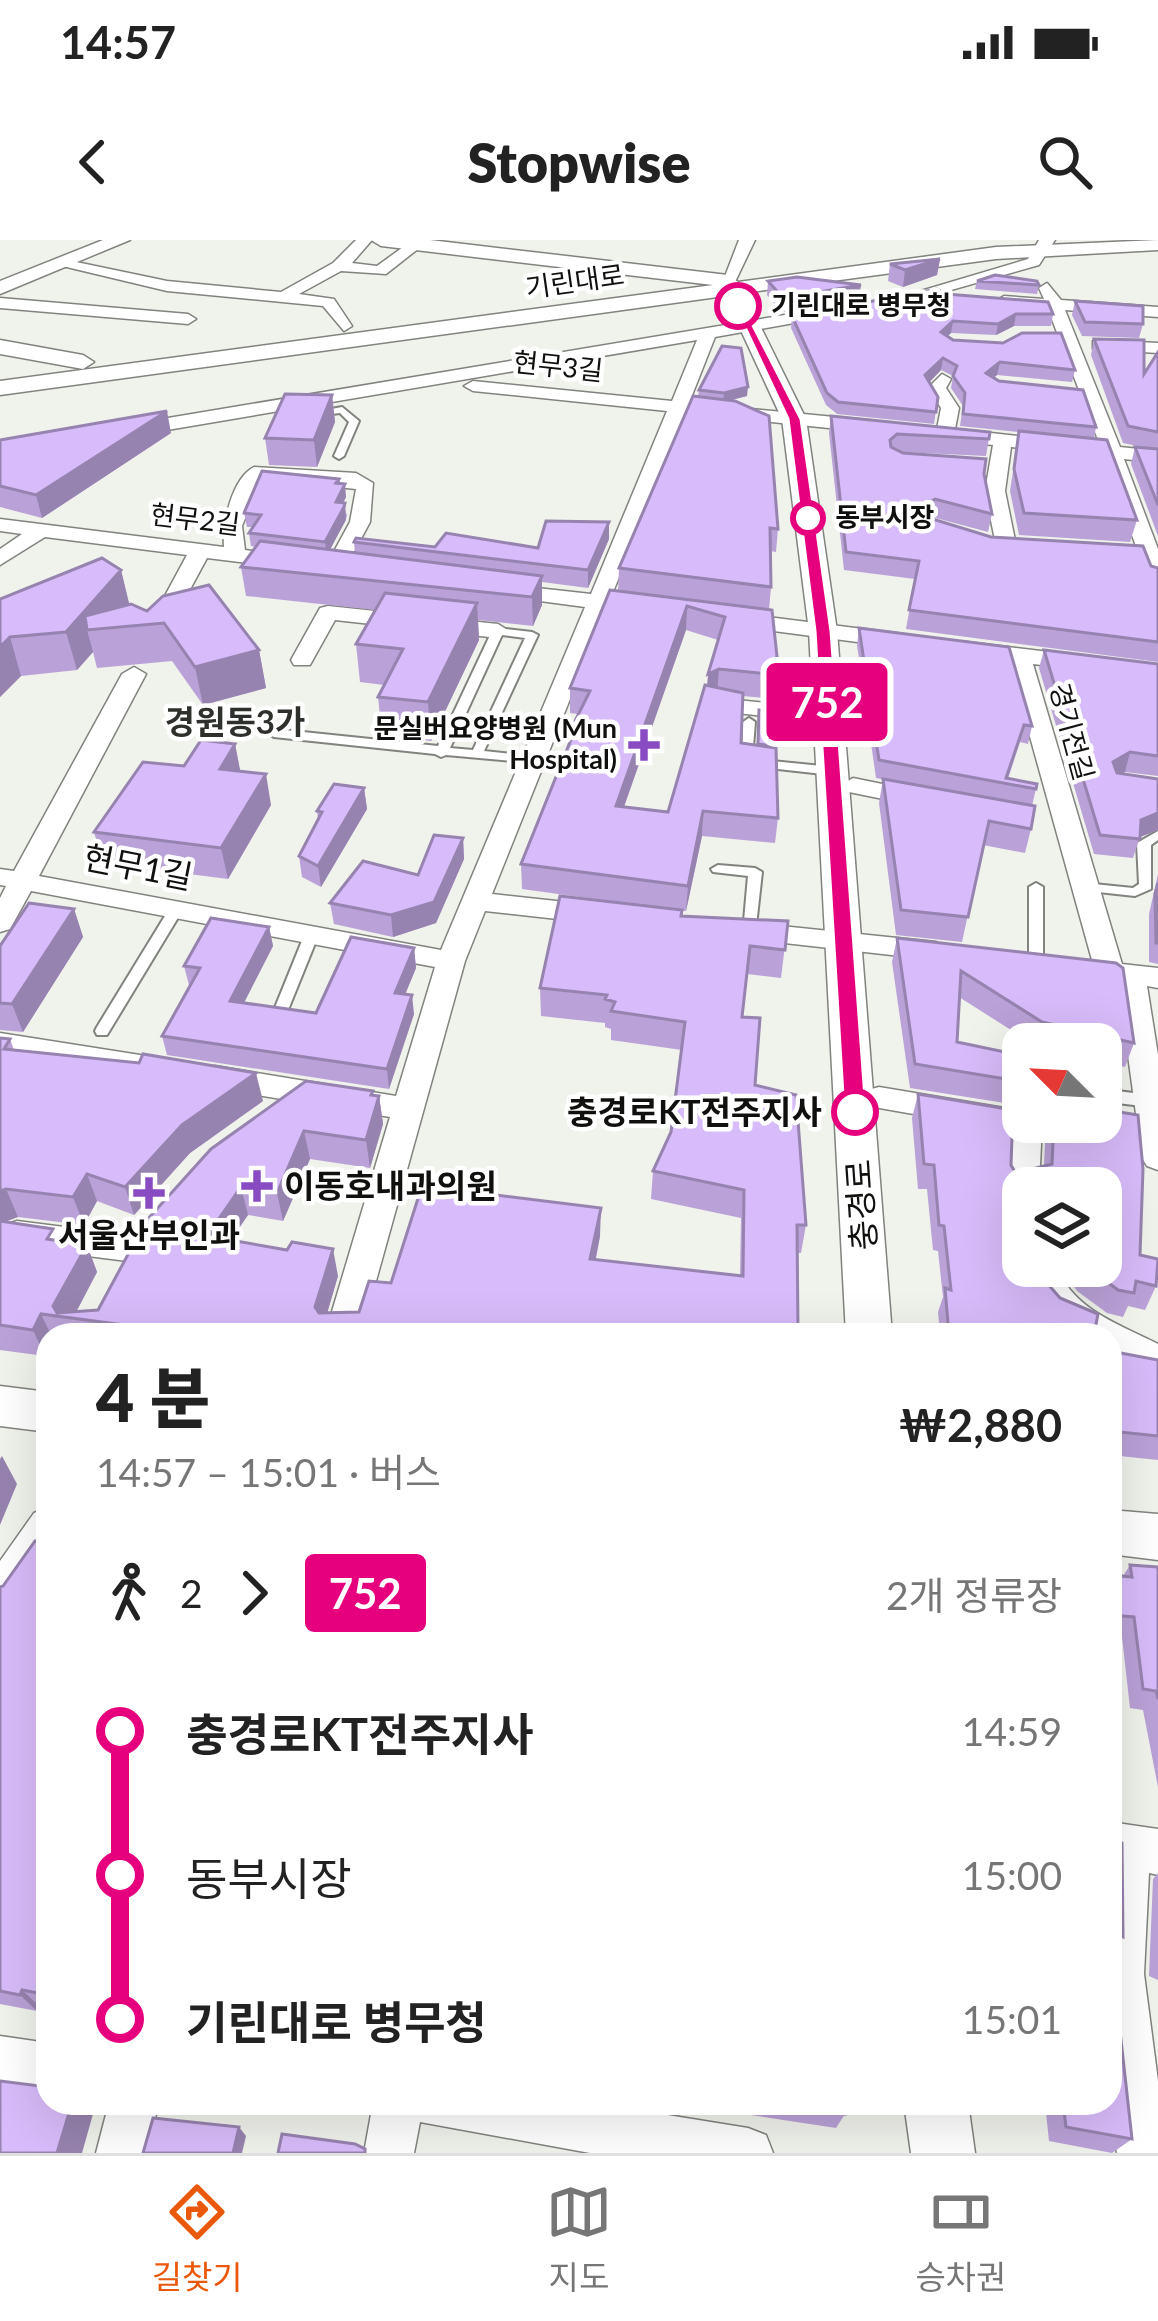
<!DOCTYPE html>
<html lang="ko">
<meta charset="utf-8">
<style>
:root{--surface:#fff;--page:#f2f2f2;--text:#222;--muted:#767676;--line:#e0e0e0;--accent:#ea580c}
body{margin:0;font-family:Lato,"Noto Sans KR",sans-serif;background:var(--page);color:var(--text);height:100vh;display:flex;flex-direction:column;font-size:45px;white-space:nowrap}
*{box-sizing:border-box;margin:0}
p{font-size:39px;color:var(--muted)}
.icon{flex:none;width:66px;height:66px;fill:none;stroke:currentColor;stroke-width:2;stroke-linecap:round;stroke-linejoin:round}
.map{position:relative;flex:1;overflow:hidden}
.side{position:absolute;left:36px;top:1083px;width:1086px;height:792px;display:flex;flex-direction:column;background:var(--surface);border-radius:36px;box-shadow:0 12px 48px #0002}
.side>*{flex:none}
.badge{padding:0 24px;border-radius:9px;font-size:42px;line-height:78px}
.needle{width:78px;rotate:294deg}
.buttons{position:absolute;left:1002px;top:783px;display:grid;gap:24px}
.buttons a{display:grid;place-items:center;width:120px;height:120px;border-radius:24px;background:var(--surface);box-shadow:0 12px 48px #0002;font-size:60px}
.map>.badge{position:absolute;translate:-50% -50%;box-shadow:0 0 0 6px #fff}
.legs{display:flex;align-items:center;gap:18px;height:132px;padding:0 60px;font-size:39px}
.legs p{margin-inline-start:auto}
.overview{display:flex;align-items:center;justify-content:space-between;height:204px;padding:0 60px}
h1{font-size:66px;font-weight:800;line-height:90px}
ul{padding:0 60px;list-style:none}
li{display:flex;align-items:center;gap:42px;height:144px;font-size:45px}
li i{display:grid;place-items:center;width:18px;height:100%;margin:0 15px;background:currentColor}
li i::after{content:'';width:30px;height:30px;margin:-15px;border:9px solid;border-radius:50%;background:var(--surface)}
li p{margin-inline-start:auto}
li:first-child i{background:linear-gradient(#0000 50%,currentColor 0)}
li:last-child i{background:linear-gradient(currentColor 50%,#0000 0)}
.status{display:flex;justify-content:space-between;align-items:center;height:84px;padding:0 60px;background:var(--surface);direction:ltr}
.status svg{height:33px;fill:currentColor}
header{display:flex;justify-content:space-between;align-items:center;height:156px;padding:0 60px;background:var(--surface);font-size:54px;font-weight:800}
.menu{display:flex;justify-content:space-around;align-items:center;height:168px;border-top:3px solid var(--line);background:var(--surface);font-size:33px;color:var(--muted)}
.menu a{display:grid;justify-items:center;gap:6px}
.menu .active{color:var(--accent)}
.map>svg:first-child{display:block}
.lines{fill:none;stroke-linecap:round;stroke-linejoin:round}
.service-casing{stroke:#81837e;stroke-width:4}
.minor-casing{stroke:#81837e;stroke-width:3}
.tertiary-casing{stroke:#81837e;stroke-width:3}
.service{fill:#fff;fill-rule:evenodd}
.minor{fill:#fff;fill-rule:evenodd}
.tertiary{fill:#fff;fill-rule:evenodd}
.wall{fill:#baa1d7;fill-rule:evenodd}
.shaded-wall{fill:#9783af}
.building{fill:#d8bbfa;stroke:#9783af;stroke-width:3}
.line-1{fill:#e6007e;stroke:#fff;stroke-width:3}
.stop-1-dot{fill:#fff;stroke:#e6007e;stroke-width:6}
.poi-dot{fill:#884bc1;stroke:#fefffe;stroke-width:4.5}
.labels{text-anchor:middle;stroke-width:9;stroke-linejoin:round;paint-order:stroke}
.far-street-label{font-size:27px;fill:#10100e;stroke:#fefffe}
.far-stop-label{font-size:27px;font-weight:bold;fill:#10100e;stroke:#fefffe;text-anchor:start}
.far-poi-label{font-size:27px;font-weight:bold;fill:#10100e;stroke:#fefffe;text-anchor:end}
.far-quarter-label{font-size:33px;font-weight:bold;fill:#2e302b;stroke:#fefffe}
.street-label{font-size:33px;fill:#10100e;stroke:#fefffe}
.stop-label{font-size:33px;font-weight:bold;fill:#10100e;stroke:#fefffe;text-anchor:end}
.poi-label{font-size:33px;font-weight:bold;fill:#10100e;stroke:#fefffe;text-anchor:start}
</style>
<div class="status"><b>14:57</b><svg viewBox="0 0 49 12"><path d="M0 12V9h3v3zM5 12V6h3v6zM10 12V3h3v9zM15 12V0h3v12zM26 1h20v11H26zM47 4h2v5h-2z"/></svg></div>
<header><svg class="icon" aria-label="back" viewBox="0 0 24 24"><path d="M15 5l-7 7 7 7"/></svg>Stopwise<svg class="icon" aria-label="search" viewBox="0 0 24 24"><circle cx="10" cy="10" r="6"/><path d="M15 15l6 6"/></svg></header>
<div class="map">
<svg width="1158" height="1913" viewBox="0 0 1158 1913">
<rect width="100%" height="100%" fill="#f0f2ec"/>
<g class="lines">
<g class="service-casing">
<path id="service" d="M342 167 359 181 344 216 339 219 334 216 349 182 340 173 315 176 310 173Z
M498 388 532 392 538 395 484 511 532 516 536 517V523L446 515 441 517 435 514 274 497 268 493 274 489 438 506 492 391ZM502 395 525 398 473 510 450 508Z
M749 478 755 482 752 519 832 527 838 531 832 535 742 525 743 482Z
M1158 591V600L1151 605V649L1135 656 1079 650V644L1084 643 1133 648 1139 644 1137 603Z
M718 625 755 628 762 632 755 695H745L743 692 748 636 713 632 711 629Z
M1036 643 1043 647V723L1036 728 1029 723V647Z
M175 667 182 671 107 795H97L95 791 97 787 168 671Z
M311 691 318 696 288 770 281 775 276 774 274 770 304 696Z
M1101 849 1150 855 1158 861 1150 867 1101 861Z"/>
</g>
<g class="minor-casing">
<path id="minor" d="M356 0H372L352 23 377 26 410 2 423 5 386 34 341 31 299 54 334 59 352 86 344 91 323 66 167 51 54 24 62 19 167 41 281 52 333 23Z
M739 0H755L734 44H722Z
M1039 0H1055L1039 25 895 66 887 61 1028 19Z
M1047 43 1061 60 1158 67V77L1065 70 1120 207 1158 211V223L1124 219 1158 309V343L1147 337 1104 217 1011 207 1005 251 1016 305 1006 311 996 305 985 251 993 205 945 200 936 194 941 168 928 148 942 134 951 139 946 148 959 168 955 189 1100 205 1048 69 996 61 1004 56 1044 59 1039 48Z
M0 58 188 74 196 79 188 84 0 68Z
M833 67 841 72 839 75 715 97 689 163 876 181 885 187 876 193 685 173 611 357 647 361 658 368 647 375 606 369 492 654 602 666 616 675 602 684 485 671 465 721 361 1095H325L390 877 215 848 204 845 200 837 204 829 215 826 396 856 435 727 31 651 10 689 0 692V658L6 646 0 645V629L14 631 122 434 134 427 146 434 39 636 441 710 585 367 502 356 491 350 502 344 591 354 667 171 473 151 464 146 473 141 672 161 697 100 126 197 117 191 126 185Z
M1099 100 1158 103V113L1093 109V101Z
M254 227 356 233 373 243 370 282 343 332H329L325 328 350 282 356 249 261 239 242 286 245 310 290 316 301 322 290 328 207 318 166 394H150L147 389 187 315 45 297 0 325V309L22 294 0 291V279L224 307C222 284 232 238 254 227Z
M328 366 498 384 509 391 498 398 335 380 310 425H294L291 420 320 368Z
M728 372 903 394 914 401 903 408 720 384 717 379Z
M966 402 1158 425V439L1033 424 1122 724 1158 728V748L1147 746 1158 815V930L1147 926 1142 918 1118 742 1072 735 1068 728 1072 721 1092 720 1009 421 958 414V404Z
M717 458 828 469 840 476 828 483 709 470 705 465Z
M853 538 931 554 935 559 922 567 844 551 840 546Z
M742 682 936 702 950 711 936 720 732 697 728 691Z
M0 793 140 815 151 818 155 826 151 834 140 837 0 813Z
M879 847 1023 871V882H1042L1039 948H1023V960L1011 957 1007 948 1010 891 868 866 863 858 868 850Z
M17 981 135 996 147 1000 152 1009 147 1018 135 1022 17 1007 5 1003 0 994 5 985Z
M1023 1026H1057C1071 1069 1121 1085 1158 1104V1136L1110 1113V1095C1060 1095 1037 1074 1023 1026Z
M48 1267V1318L14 1367 0 1373V1321L34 1273Z
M1110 1582 1158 1589V1635L1149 1633 1144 1734 1158 1841V1913H1117L1110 1856Z
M0 1796 48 1803V1853L0 1846Z
M109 1863H159L146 1913H96Z
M373 1863H593L748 1888 766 1895 773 1913H590L420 1882 414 1913H364Z"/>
</g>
<g class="tertiary-casing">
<path id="tertiary" d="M103 0H130L0 54V41Z
M371 0H430L728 35 738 42 996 7 1158 0V10L996 19 744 53 806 179 837 391 892 1095H846L809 391 782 179 725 56 0 155V141L713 45 381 6Z
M0 100 83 115 94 122 83 129 0 114Z
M0 1146 48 1152V1192L0 1186Z
M1110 1270 1158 1274V1320L1110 1314Z
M904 1863H968L975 1913H911Z"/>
</g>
<use href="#service" class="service"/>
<use href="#minor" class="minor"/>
<use href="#tertiary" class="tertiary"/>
</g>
<path class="wall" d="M940 19 937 35 903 47 888 41 890 24Z
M768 41 859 58 781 72 767 55Z
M977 41 1039 45 1037 54 975 49Z
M946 54 1053 74 1051 86H1014L996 95 951 93 947 96 953 100 1075 130 1072 142 997 135 993 138 1096 187 1094 199 1137 280 1130 302 1019 295 1010 251 1019 192 960 186 963 166 951 148 953 136 941 130 929 142 938 157 934 184 837 174 826 165 791 88 792 76Z
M1075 61 1143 84 1139 98 1082 96 1072 75Z
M1094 99 1144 134 1158 112V296L1131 224 1135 207 1147 208 1123 203 1091 115Z
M699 150 747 156 731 160 778 289 776 312 770 311 771 347 769 370 779 435 776 459 743 456 741 503 774 508 778 578 775 603 702 596 686 671H682V676L788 681 781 738 747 734 742 777 755 845 806 985 801 1013H797L798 1091 814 1095H48L45 1116 0 1110V798L10 799 14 810 263 861 190 913 134 975 97 961 84 985 18 977 4 982 58 1001 87 1005 97 1032 76 1072 98 1070 211 909 374 856H379L383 884 370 928 310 919 283 981 248 975 231 1000 338 1036 327 1073 359 1072 391 1043 600 996 596 1019 740 1036 741 978 651 959 653 931 671 892 682 810 611 800V789L605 787V783L541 776 540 748 638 665 522 649 521 624 572 499V487L578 474 570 473V448L618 351 619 328 698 157ZM686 390 718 400 707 446 668 572 624 567Z
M332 155 335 182 317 227 269 225 265 198Z
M831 176 990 192 986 216 901 212 984 234 992 274 988 292 932 277 929 278 991 297 1158 328V422L906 389 915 339 844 330 829 193Z
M171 193 42 278 0 267V200Z
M339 239 346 257 343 262 347 276 330 310 355 313 354 302 435 307 538 308 609 282V299L588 348 542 342V365L533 386 478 380 479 400 431 501 382 496 378 457 384 445 360 442 356 404 375 370 246 356 241 327 256 307 251 306 249 293 253 287H247L244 273Z
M121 330 129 365 259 410 266 448 203 465 172 421 97 428 93 412 77 430 21 436 0 457V359Z
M859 388 1032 486 1028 504 1020 502 1008 539 1037 544 1032 566 1031 589 1025 613 983 605 962 702 896 695 879 563 883 539 903 543 876 538 857 405Z
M1044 410 1158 424V536L1125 532 1122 533 1158 590 1140 597 1133 618 1094 614 1039 428Z
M235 504 240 531 271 565 228 639 103 623 94 592 184 526Z
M364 548 367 569 321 647 302 637 299 616 318 580 317 571Z
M463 598 464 619 436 683 393 697 334 684 330 663 418 635Z
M1158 634V724L1149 722V674Z
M74 669 83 697 23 792 0 790V706Z
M269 687 273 706 244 763 316 773 414 708 416 728 405 754 414 774 389 849 167 815 162 796 189 745 184 726Z
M897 698 1134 803 1125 827 1101 821V804H1033L959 757 957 802 1018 841 1011 864 910 848 892 722Z
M918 854 1011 925 1018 937 1030 940 1044 926 1046 882H1101L1140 1015 1156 1046 1145 1070 1128 1066 1123 1077 1107 1073 1077 1051 1060 1026H1101L1023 948V1026L1041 1036 1094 1095H940L938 1072 943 1057 938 1011 933 1010 927 949H918L912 878Z
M1110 1111 1158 1120V1220L1110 1215Z
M48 1306V1768L39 1766 37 1771 0 1764V1347Z
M1130 1325 1158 1327V1547L1143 1470 1130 1468 1122 1397 1110 1396V1335L1123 1336Z
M1110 1599 1123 1697 1111 1710 1132 1899 1112 1913 1049 1901 1045 1863H1110Z
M1158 1633V1740L1149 1736 1153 1639Z
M672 1863H845V1874L836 1888Z"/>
<path class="shaded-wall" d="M940 19 937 35 903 47 905 30Z
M861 45 859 58 781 72 783 58Z
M1016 74 1014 86 996 95 998 84Z
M953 81 951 93 939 104 941 92Z
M943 118 941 130 924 148 925 135Z
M1000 122 997 135 984 146 986 133Z
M748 147 747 156 723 162 724 153Z
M332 155 335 182 317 227 314 200Z
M167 171 171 193 42 278 36 255Z
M339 239 341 252 345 244 346 257 337 275 336 243Z
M935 259 932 277 917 286 920 268Z
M345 263 346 280 327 315 325 302Z
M609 282V299L588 348V330Z
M121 330 130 367 87 390 93 412 77 430 66 392Z
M542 336V365L533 386 532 357Z
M477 363 479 400 431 501 428 462Z
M687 366 686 390 615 592 616 566Z
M10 397 21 436 0 457V407Z
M259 410 266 448 203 465 195 427Z
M719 429 717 454 706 459 708 434Z
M235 504 241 535 220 529Z
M1130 512 1125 532 1107 541 1113 522Z
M266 534 271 565 228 639 221 608Z
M364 548 367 569 321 647 318 626Z
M703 571 702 596 686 671 688 646Z
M1158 573V590L1135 599 1141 580Z
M463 598 464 619 436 683 393 697 391 675Z
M74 669 83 697 23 792 12 764Z
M269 687 273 706 235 780 230 761Z
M414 708 416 728 398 772 395 753Z
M412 755 414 774 389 849 387 829Z
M256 833 263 861 190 913 134 975 125 947 182 885Z
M373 851 375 869 379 856 383 884 370 928 366 900Z
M304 891 310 919 283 981 277 953Z
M87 934 97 961 84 985 73 957Z
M241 947 248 975 215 1023 207 996Z
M6 949 18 977 1 983 0 986V951Z
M601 968 600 996 590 1046V1019Z
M87 1005 97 1032 73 1078 58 1076 53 1066Z
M333 1009 338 1036 321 1094 315 1067Z
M41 1074 51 1095H48V1111L45 1116 33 1090Z
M2 1216 17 1244 0 1285V1219Z
M22 1750 39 1766 37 1771 20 1755Z
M72 1863H90L95 1867 82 1913H57Z
M239 1887 246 1896 242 1913H233Z"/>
<path class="building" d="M940 19 905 30 890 24Z
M995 35 1037 41 1039 45 977 41Z
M797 37 861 45 783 58 768 41Z
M937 49 946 54 1048 62 1053 74H1016L998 84 953 81 941 92 953 100 1003 103 1022 93H1061L1075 130 1000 122 986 133 999 141 1083 150 1096 187 963 174 965 153 953 136 957 126 943 118 925 135 938 157 936 172 838 162 827 153 792 76Z
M1075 61 1143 66V84L1085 82Z
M1094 99 1144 100V134L1158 112V192L1128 186Z
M722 106 741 108 748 147 724 153 699 150Z
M285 154 332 155 314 200 265 198Z
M693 156 735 161 769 176 778 289 770 288 771 347 619 328Z
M167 171 36 255 0 246V200Z
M831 176 990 192 989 199 897 194 890 200 891 207 903 213 986 219 984 234 992 274 935 259 920 268 926 277 991 297 1143 306 1151 326 1158 328V402L909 370 919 321 846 312Z
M1019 191 1107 200 1137 280 1024 273 1014 229Z
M1135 207 1158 209V265Z
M262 231 339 239 336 243 345 244 336 262 345 263 344 267 325 302 249 293 261 275 244 273Z
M546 281 609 282 588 330 354 302 356 298 435 307 446 293 538 308Z
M260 301 542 336 532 357 241 327Z
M102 318 121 330 66 392 10 397 0 407V359Z
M209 345 259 410 195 427 164 383 87 390 85 376 131 364 147 371 163 356Z
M610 350 772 370 779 435 719 429 708 434 725 377 687 366 616 566 668 572 705 445 743 453 741 503 776 508 778 578 703 571 688 646 521 624 576 487H572L590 451 570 448Z
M385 353 477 363 428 462 378 457 403 409 356 404Z
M859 388 1009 407 1032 486 1024 485 1006 538 1037 544 1036 549 879 520Z
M1044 410 1158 424V516L1130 512 1113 522 1117 533 1158 539V573L1141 580 1140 599 1100 595Z
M759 470 777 472 774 506 758 504Z
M201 500 235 504 220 529 266 534 221 608 94 592 143 522 184 526Z
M883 539 1035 566 1031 589 989 581 968 677 901 670Z
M334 544 364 548 318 626 299 616 322 572 317 571Z
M434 595 463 598 434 662 391 675 330 663 363 621 418 635Z
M1158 643V703H1156L1155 654Z
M560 656 682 670 681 676 788 681 785 710 750 706 742 777 760 778 755 845 796 855 806 985H797L798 1091 814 1092V1095H199L41 1074 33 1090 0 1085V981L53 989 47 999 87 1005 53 1066 57 1073 98 1070 146 981 211 909 306 841 373 851 371 855 379 856 366 900 304 891 277 953 241 947 207 996 287 1010 292 1002 333 1009 315 1067 319 1073 359 1072 369 1041 391 1043 422 946 601 968 590 1019 743 1036 744 950 653 931 671 892 685 782 611 771 615 762 605 759 607 755 540 748Z
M29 663 74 669 12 764 0 763V706Z
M211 678 269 687 230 761 316 773 351 697 414 708 395 753 412 755 387 829 162 796 200 728 184 726Z
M897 698 1116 723 1123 728 1134 803 1042 782 961 731 957 802 1019 815 1018 841 915 824Z
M0 798 10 799 4 809 139 823 143 814 256 833 182 885 125 947 87 934 73 957 6 949 0 951Z
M918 854 1013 870 1011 925 1018 937 1030 940 1036 928 1052 924 1054 882H1101V869L1138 875 1143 929 1140 1015 1158 1019 1156 1046 1136 1041 1134 1053 1118 1050 1086 1026H1101V948H1023V1026H1037L1041 1036 1060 1058 1098 1074 1094 1095H949L945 1048 951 1050 944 986 939 985 934 925 924 924Z
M1110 1111 1158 1120V1196L1110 1191Z
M35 1301 48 1306V1755L22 1750 20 1755 0 1751V1347L3 1346Z
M1130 1325 1158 1327V1459L1156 1451 1143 1449 1134 1377 1110 1375V1335L1132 1337Z
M1110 1599 1122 1603 1123 1697 1110 1691Z
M1110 1701 1132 1899 1066 1887 1063 1863H1110Z
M0 1841 48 1847V1863H72L57 1913H0Z
M770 1863H845V1874Z
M153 1878 239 1887 233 1913H143Z
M282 1894 355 1904 365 1909V1913H278Z"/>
<path class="line-1" d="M734 64 743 66 801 179 831 391 866 872 855 880 844 872 815 391 788 179Z"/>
<g class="stop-1-dot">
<circle cx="738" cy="66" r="21"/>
<circle cx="808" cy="278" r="15"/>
<circle cx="855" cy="872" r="21"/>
</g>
<g class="poi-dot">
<path d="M638 487h12v12h12v12h-12v12h-12v-12h-12v-12h12z"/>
<path d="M251 928h12v12h12v12h-12v12h-12v-12h-12v-12h12z"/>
<path d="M143 935h12v12h12v12h-12v12h-12v-12h-12v-12h12z"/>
</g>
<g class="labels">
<g class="far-street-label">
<text transform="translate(575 42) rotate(-8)" y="9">기린대로</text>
<text transform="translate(558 127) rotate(6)" y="9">현무3길</text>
<text transform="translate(195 280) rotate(7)" y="9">현무2길</text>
<text transform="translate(1071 492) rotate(75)" y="9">경기전길</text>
</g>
<g class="far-stop-label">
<text x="771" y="75">기린대로 병무청</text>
<text x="835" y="287">동부시장</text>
</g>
<g class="far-poi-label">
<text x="617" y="498">문실버요양병원 (Mun<tspan x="617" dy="31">Hospital)</tspan></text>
</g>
<g class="far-quarter-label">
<text x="235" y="494">경원동3가</text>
</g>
<g class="street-label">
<text transform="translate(138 627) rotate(11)" y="12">현무1길</text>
<text transform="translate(861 965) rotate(-94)" y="12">충경로</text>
</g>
<g class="stop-label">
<text x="822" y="884">충경로KT전주지사</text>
</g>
<g class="poi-label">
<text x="284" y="958">이동호내과의원</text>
<text x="149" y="1007" text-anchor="middle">서울산부인과</text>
</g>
</g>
</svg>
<div class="buttons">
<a><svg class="needle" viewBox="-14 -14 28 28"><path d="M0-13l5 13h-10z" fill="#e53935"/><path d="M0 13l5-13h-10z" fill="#767676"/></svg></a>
<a><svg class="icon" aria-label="layers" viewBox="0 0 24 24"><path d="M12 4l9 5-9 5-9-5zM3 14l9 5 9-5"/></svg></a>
</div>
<b class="badge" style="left:827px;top:462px;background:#e6007e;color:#fff">752</b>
<section class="side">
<div class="overview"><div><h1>4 분</h1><p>14:57 – 15:01 · 버스</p></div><b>₩2,880</b></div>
<div class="legs"><svg class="icon" aria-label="walk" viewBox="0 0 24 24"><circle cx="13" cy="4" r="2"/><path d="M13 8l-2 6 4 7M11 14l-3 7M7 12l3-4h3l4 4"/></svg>2<svg class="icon" aria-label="forward" viewBox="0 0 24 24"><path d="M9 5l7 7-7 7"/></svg><b class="badge" style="background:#e6007e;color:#fff">752</b><p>2개 정류장</p></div>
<ul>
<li><i style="color:#e6007e"></i><b>충경로KT전주지사</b><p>14:59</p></li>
<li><i style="color:#e6007e"></i><span>동부시장</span><p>15:00</p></li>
<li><i style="color:#e6007e"></i><b>기린대로 병무청</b><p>15:01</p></li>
</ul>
</section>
</div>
<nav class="menu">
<a class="active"><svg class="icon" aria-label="directions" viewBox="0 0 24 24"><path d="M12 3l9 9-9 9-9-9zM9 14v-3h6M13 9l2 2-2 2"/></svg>길찾기</a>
<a><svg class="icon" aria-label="map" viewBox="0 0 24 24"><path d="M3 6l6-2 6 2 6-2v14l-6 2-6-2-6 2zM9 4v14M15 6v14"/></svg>지도</a>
<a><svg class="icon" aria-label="tickets" viewBox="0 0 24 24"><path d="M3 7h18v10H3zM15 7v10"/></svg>승차권</a>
</nav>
